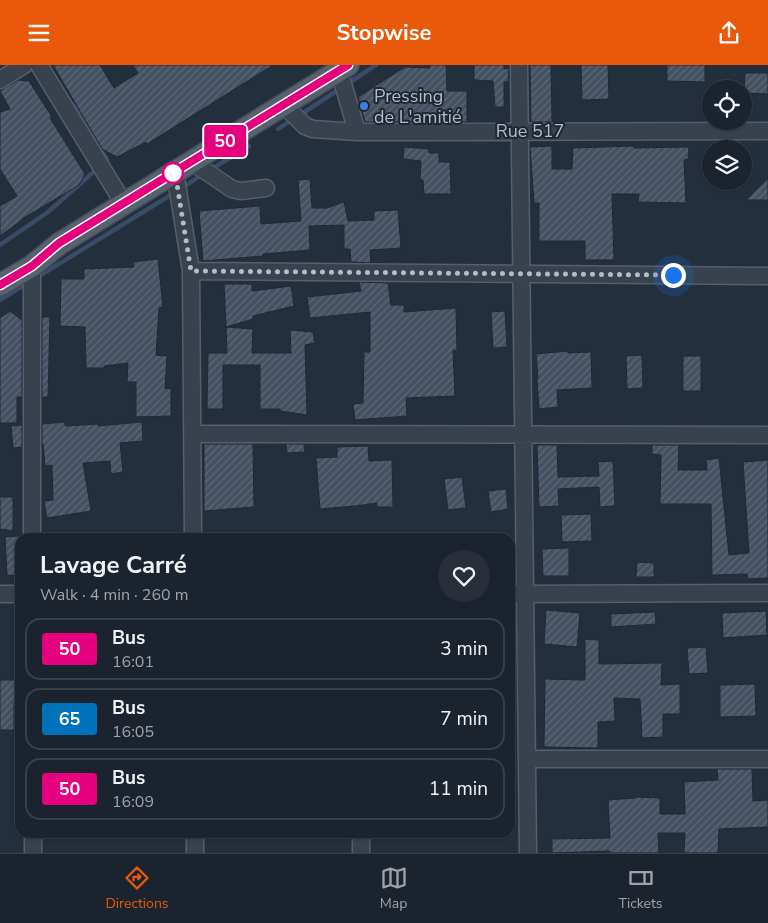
<!DOCTYPE html>
<meta charset="utf-8">
<style>
:root{--surface:#1b232e;--page:#282f3a;--text:#f1f3f6;--muted:#a0a4aa;--line:#39404a;--accent:#ea580c}
body{margin:0;font-family:"Nunito Sans",sans-serif;background:var(--page);color:var(--text);height:100vh;display:flex;flex-direction:column;font-size:19px;white-space:nowrap}
*{box-sizing:border-box;margin:0}
p{font-size:16px;color:var(--muted)}
.icon{flex:none;width:28px;height:28px;fill:none;stroke:currentColor;stroke-width:2;stroke-linecap:round;stroke-linejoin:round}
.map{position:relative;flex:1;overflow:hidden}
.panel{position:absolute;left:15px;top:468px;width:500px;height:305px;display:flex;flex-direction:column;background:var(--surface);border-radius:15px;box-shadow:0 1px 4px #0004,0 0 0 1px var(--line)}
.panel>*{flex:none}
.badge{padding:0 10px;border-radius:4px;font-size:18px;line-height:32px}
.controls{position:absolute;left:702px;top:15px;display:grid;gap:10px}
.controls a{display:grid;place-items:center;width:50px;height:50px;border-radius:50%;background:var(--surface);box-shadow:0 1px 4px #0004,0 0 0 1px var(--line);font-size:25px}
.you{position:absolute;width:25px;height:25px;margin:-12px;border:4px solid #fff;border-radius:50%;background:#1a73e8;box-shadow:0 0 0 8px #1a73e833}
.map>.badge{position:absolute;translate:-50% -50%;box-shadow:0 0 0 2px #fff}
.round{display:grid;place-items:center;flex:none;width:52px;height:52px;border-radius:26px;background:var(--page)}
.overview{display:flex;align-items:center;justify-content:space-between;height:85px;padding:0 25px}
h1{font-size:24px;font-weight:700;line-height:38px}
ul{padding:0;list-style:none}
li{display:flex;align-items:center;gap:15px;height:62px;margin:0 10px 8px;padding:0 15px;border:2px solid var(--line);border-radius:15px}
li div{flex:1}
li b{display:block;font-size:19px}
li em{font-style:normal}
li .badge{min-width:55px;font-weight:700;text-align:center}
header{display:flex;justify-content:space-between;align-items:center;height:65px;padding:0 25px;background:var(--accent);color:#fff;font-size:22px;font-weight:700}
.menu{display:flex;justify-content:space-around;align-items:center;height:70px;border-top:1px solid var(--line);background:var(--surface);font-size:14px;color:var(--muted)}
.menu a{display:grid;justify-items:center;gap:2px}
.menu .selected{color:var(--accent)}
.map>svg:first-child{display:block}
.lines{fill:none;stroke-linecap:round;stroke-linejoin:round}
.stream{stroke:#394c67;stroke-width:4.5}
.building{fill:url(#building-hatch);stroke:#1f2835}
.minor-casing{stroke:#565f6c;stroke-width:19}
.major-casing{stroke:#414a57;stroke-width:24}
.minor{stroke:#38414e;stroke-width:16}
.major{stroke:#56606e;stroke-width:21}
.line-casing{stroke:#fff;stroke-width:11}
.line{stroke:#e6007e;stroke-width:8}
.walk{stroke:#b4bcc9;stroke-width:5;stroke-dasharray:0 9}
.shop-dot{fill:#3f7fe0;stroke:#1d2633;stroke-width:2}
.stop-dot{fill:#fff;stroke:#e6007e;stroke-width:2.5}
.labels{text-anchor:middle;stroke-width:4;stroke-linejoin:round;paint-order:stroke}
.poi-label{font-size:18px;fill:#b4bcc9;stroke:#1d2633;text-anchor:start}
.street-label{font-size:18px;fill:#b4bcc9;stroke:#1d2633}
</style>
<header><svg class="icon" aria-label="menu" viewBox="0 0 24 24"><path d="M4 6h16M4 12h16M4 18h16"/></svg>Stopwise<svg class="icon" aria-label="share" viewBox="0 0 24 24"><path d="M12 15V3M7 8l5-5 5 5M5 13v7h14v-7"/></svg></header>
<div class="map">
<svg width="768" height="788" viewBox="0 0 768 788">
<defs>
<pattern id="building-hatch" width="6" height="6" patternUnits="userSpaceOnUse" patternTransform="scale(1.25)"><rect width="6" height="6" fill="#455162"/><path d="M-1 1l2-2M0 6l6-6M5 7l2-2" fill="none" stroke="#5d6877"/></pattern>
</defs>
<rect width="100%" height="100%" fill="#242f3e"/>
<g class="lines">
<path class="stream" d="M73 40 107 95 104 98
M300 50 376 0
M278 64 293 54
M210 105 249 81
M182 123 203 109
M0 180 48 147 98 103
M36 213 174 128
M0 235 29 217"/>
</g>
<path class="building" d="M53 0H100L114 23 138 8 133 0H273L147 79 146 77 117 92 102 84Z
M430 0H446L447 26H467V57H365L358 32 405 2 430 3Z
M474 0H504V4L509 3 508 17H504V42H495L493 16 474 15Z
M530 0H551L552 57H531Z
M581 0H608L609 34 582 35Z
M667 0H705V17L667 16Z
M745 8H768V29L744 28Z
M18 15 29 16 52 52 50 53 85 109 79 120 22 154V155L0 171V141L17 131 0 104V47L10 44 0 26Z
M552 81V104H572L573 83 634 81V83L689 82 688 94 684 95 686 138 638 137 639 129H612L614 195H585V176H539V138H534L530 82Z
M404 82 429 84V88H439V97H450L451 129H424L423 115H420L421 96 403 94Z
M768 113V135H746Z
M310 114 312 143H327L344 137 348 156 374 155V146L398 145 401 183 370 185 371 198 351 197 350 184H344V160L309 161 310 185 263 189V191L203 196 199 146 260 141 261 159 301 156 298 115Z
M158 194 163 242 159 243 156 290 167 291 165 324 171 323V351L136 352V317H127L128 298 104 301V303H86L85 262 60 261 61 214H84V204L134 202 133 197Z
M359 217 388 218 391 240H404V247L456 243 457 286 453 285 455 331 406 333 407 351 355 355 353 339 363 338 364 287H370V247L310 253 307 232 361 226Z
M224 219H252V226L291 221 294 241 253 251V254L226 262Z
M10 246 22 255V332H17V358H0V253Z
M505 246 507 282 493 283 491 247Z
M42 252H50L48 332H42Z
M226 262 253 264 252 288H291L290 265 313 267 315 278 305 280 307 350 280 346V344H260V300H223V344H207L208 288H227Z
M567 286 568 288 591 287 592 323 557 325 558 342 539 344 537 314 538 313 536 289Z
M642 290 643 323 627 324 626 291Z
M683 291H701V326H683Z
M65 357V361L98 359V361L142 357 143 376 120 378 123 407 111 409 110 396 83 398 91 446 47 453 44 436 53 435 52 400 45 401 43 379H42V359Z
M22 360V382L13 383 11 361Z
M204 379H253L254 442 204 446Z
M286 379H304L305 387 287 388Z
M537 380H557L558 412 599 411 598 397 613 396 615 441 600 442 599 422 558 424 559 441 539 442Z
M652 380H679L678 405H707L706 395 719 393 729 490 749 488 743 397 768 395V513L748 514 747 509 712 510 711 439H660L661 390 652 389Z
M368 381 369 396 392 395 393 442H377V438L355 441 320 444 316 393 337 392V382Z
M462 412 466 443 448 445 444 414Z
M506 424 508 444 491 447 488 426Z
M0 432H13V466L0 464Z
M591 449 592 476 562 477 561 450Z
M19 471 20 511 7 510 5 472Z
M569 483V511H543L542 484Z
M637 497 654 498V512H636Z
M546 545 580 548 577 582 544 579Z
M766 546 767 570 723 573 722 548Z
M655 547 656 559 611 562V549Z
M585 574 599 575V599L662 598 661 620 680 619V649H663V672L642 673 640 634 614 633 615 656 598 657V683L544 682 545 614 585 615Z
M706 582 708 608 689 609 687 583Z
M0 615H19L18 638H14V665H0Z
M755 619 756 651 720 652V620Z
M717 704H752L753 736 768 735V762L719 764 718 788H684L685 768H658L659 788H610V786L552 788V774L610 773 608 735 635 733V732L660 733V749H685L684 717 718 715Z"/>
<g class="lines">
<g class="minor-casing">
<path id="minor" d="M39 0 124 139
M519 0 528 788
M339 5 357 67 768 66
M0 15 24 0
M284 40 305 61 313 64 357 67
M192 97 232 124 241 126 266 123
M175 107 191 206 193 472
M32 201V472
M191 206 768 211
M192 369 768 370
M0 529H20
M510 529 768 528
M527 694H768
M33 768V788
M195 768V788
M361 788V768"/>
</g>
<g class="major-casing">
<path id="major" d="M0 220 32 201 59 179 348 0"/>
</g>
<use href="#minor" class="minor"/>
<use href="#major" class="major"/>
</g>
<g class="lines">
<g class="line-casing">
<path id="line" d="M0 220 32 201 59 178 348 0"/>
</g>
<use href="#line" class="line"/>
<path class="walk" d="M173 108 175 107 191 206 673 210"/>
</g>
<circle class="shop-dot" cx="364" cy="41" r="5"/>
<circle class="stop-dot" cx="173" cy="108" r="10"/>
<g class="labels">
<g class="poi-label">
<text x="374" y="37">Pressing<tspan x="374" dy="21">de L'amitié</tspan></text>
</g>
<g class="street-label">
<text x="530" y="72">Rue 517</text>
</g>
</g>
</svg>
<div class="controls">
<a><svg class="icon" aria-label="locate" viewBox="0 0 24 24"><circle cx="12" cy="12" r="6"/><path d="M12 2v4M12 18v4M2 12h4M18 12h4"/></svg></a>
<a><svg class="icon" aria-label="layers" viewBox="0 0 24 24"><path d="M12 4l9 5-9 5-9-5zM3 14l9 5 9-5"/></svg></a>
</div>
<div class="you" style="left:673px;top:210px"></div>
<b class="badge" style="left:225px;top:76px;background:#e6007e;color:#fff">50</b>
<section class="panel">
<div class="overview"><div><h1>Lavage Carré</h1><p>Walk · 4 min · 260 m</p></div><a class="round"><svg class="icon" aria-label="heart" viewBox="0 0 24 24"><path d="M12 20l-8-8c-3-5 5-10 8-4 3-6 11-1 8 4z"/></svg></a></div>
<ul>
<li><span class="badge" style="background:#e6007e;color:#fff">50</span><div><b>Bus</b><p>16:01</p></div><em>3 min</em></li>
<li><span class="badge" style="background:#0072bc;color:#fff">65</span><div><b>Bus</b><p>16:05</p></div><em>7 min</em></li>
<li><span class="badge" style="background:#e6007e;color:#fff">50</span><div><b>Bus</b><p>16:09</p></div><em>11 min</em></li>
</ul>
</section>
</div>
<nav class="menu">
<a class="selected"><svg class="icon" aria-label="directions" viewBox="0 0 24 24"><path d="M12 3l9 9-9 9-9-9zM9 14v-3h6M13 9l2 2-2 2"/></svg>Directions</a>
<a><svg class="icon" aria-label="map" viewBox="0 0 24 24"><path d="M3 6l6-2 6 2 6-2v14l-6 2-6-2-6 2zM9 4v14M15 6v14"/></svg>Map</a>
<a><svg class="icon" aria-label="tickets" viewBox="0 0 24 24"><path d="M3 7h18v10H3zM15 7v10"/></svg>Tickets</a>
</nav>
